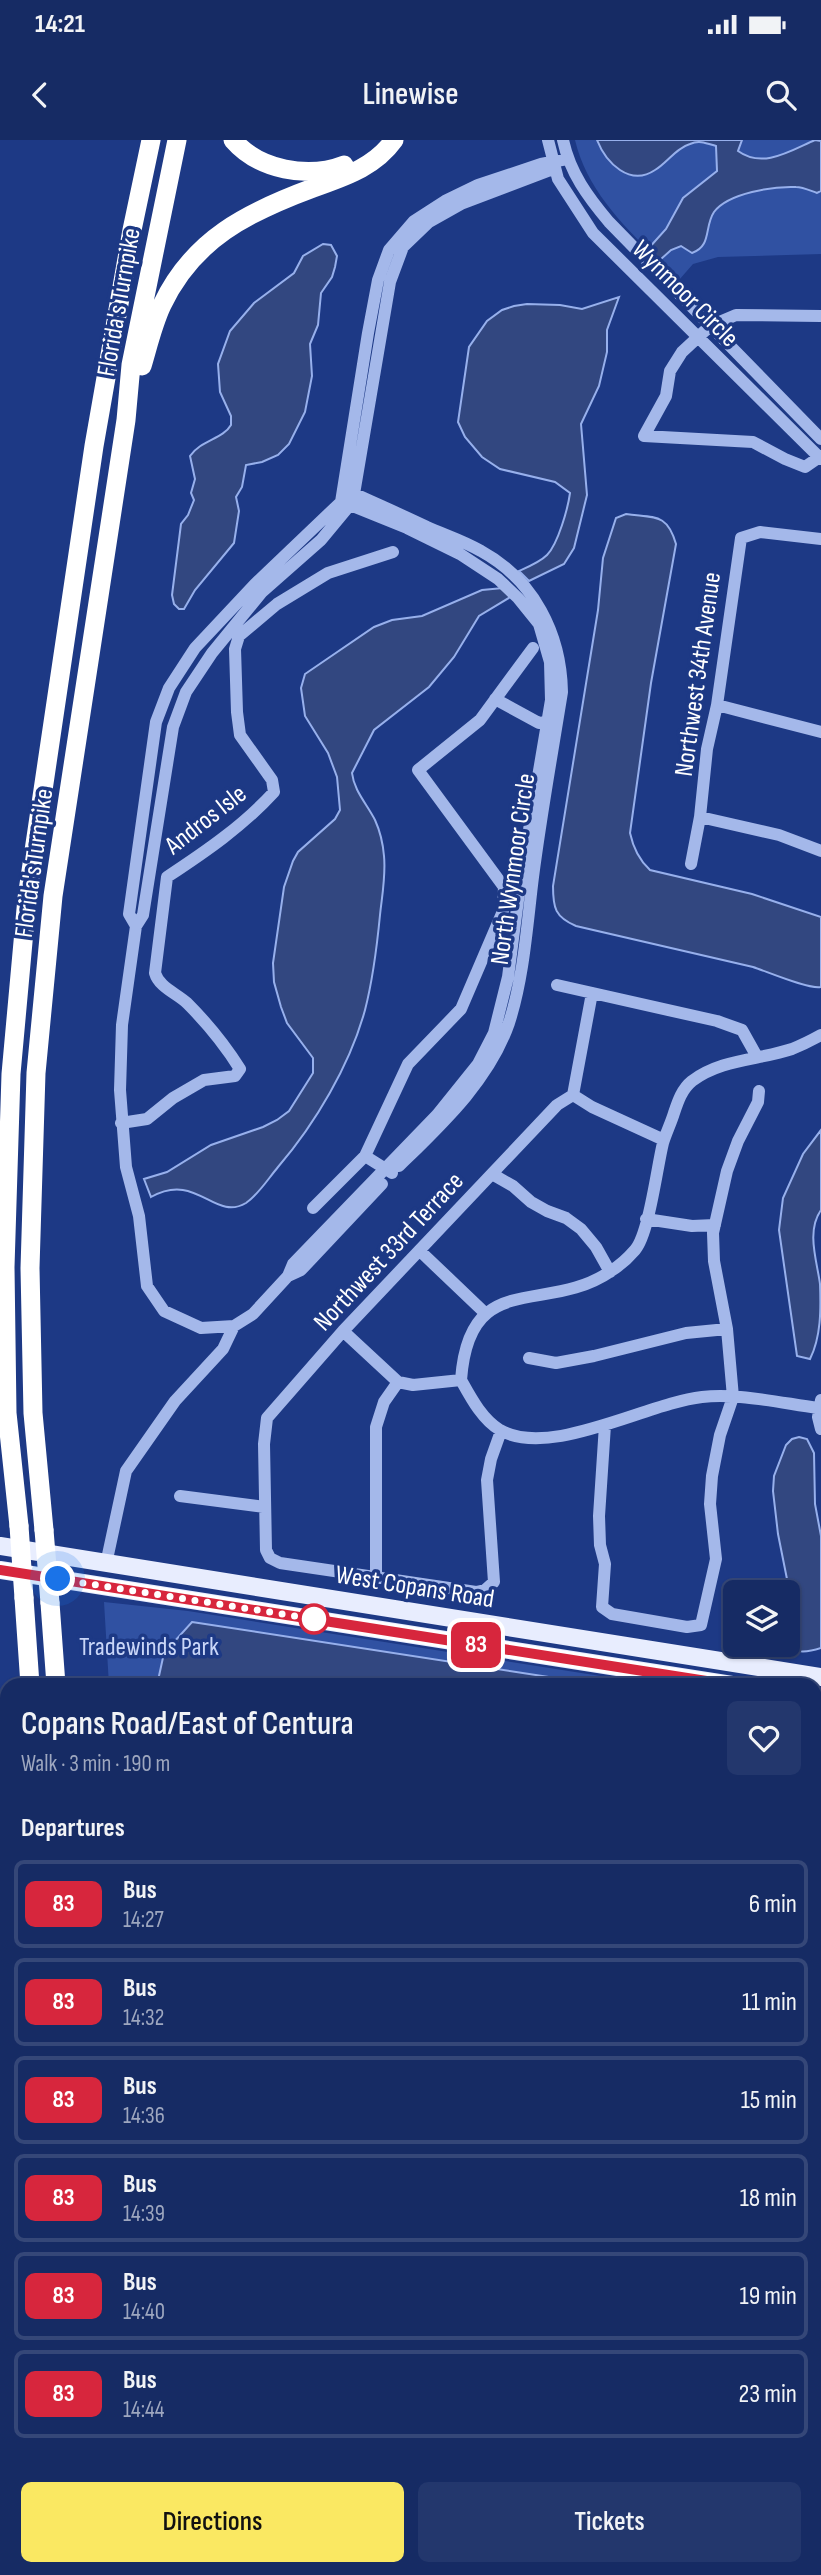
<!DOCTYPE html>
<meta charset="utf-8">
<style>
:root{--surface:#162b64;--page:#23376d;--text:#f1f3f6;--muted:#9ea7bf;--line:#354778;--accent:#fae862}
body{margin:0;font-family:"Sofia Sans Condensed",sans-serif;background:var(--page);color:var(--text);height:100vh;display:flex;flex-direction:column;font-size:26px;white-space:nowrap}
*{box-sizing:border-box;margin:0}
p{font-size:23px;color:var(--muted)}
.icon{flex:none;width:38px;height:38px;fill:none;stroke:currentColor;stroke-width:2;stroke-linecap:round;stroke-linejoin:round}
.map{position:relative;flex:1;overflow:hidden}
.sheet{position:absolute;left:0px;top:1538px;width:822px;height:898px;display:flex;flex-direction:column;background:var(--surface);border-radius:21px 21px 0 0;box-shadow:0 2px 5px #0004,0 0 0 2px var(--line)}
.sheet>*{flex:none}
.badge{padding:0 14px;border-radius:10px;font-size:24px;line-height:46px}
.tools{position:absolute;left:723px;top:1440px;display:grid;gap:14px}
.tools a{display:grid;place-items:center;width:77px;height:77px;border-radius:10px;background:var(--surface);box-shadow:0 2px 5px #0004,0 0 0 2px var(--line);font-size:35px}
.you{position:absolute;width:35px;height:35px;margin:-18px;border:5px solid #fff;border-radius:50%;background:#1a73e8;box-shadow:0 0 0 10px #1a73e833}
.map>.badge{position:absolute;translate:-50% -50%;box-shadow:0 0 0 4px #fff}
h2{padding:0 21px;font-size:26px;line-height:63px}
.round{display:grid;place-items:center;flex:none;width:74px;height:74px;border-radius:10px;background:var(--page)}
.headline{display:flex;align-items:center;justify-content:space-between;height:119px;padding:0 21px}
h1{font-size:33px;font-weight:600;line-height:52px}
.action{display:flex;gap:14px;margin-top:auto;padding:14px 21px}
.action a{flex:1;height:80px;border-radius:10px;background:var(--accent);color:#111;font-size:28px;font-weight:600;line-height:80px;text-align:center}
.action a+a{background:var(--page);color:var(--text)}
ul{padding:0;list-style:none}
li{display:flex;align-items:center;gap:21px;height:88px;margin:0 14px 10px;padding:0 7px;border:4px solid var(--line);border-radius:10px}
li div{flex:1}
li b{display:block;font-size:26px}
li em{font-style:normal}
li .badge{min-width:77px;font-weight:700;text-align:center}
.status{display:flex;justify-content:space-between;align-items:center;height:49px;padding:0 35px;background:var(--surface);direction:ltr}
.status svg{height:19px;fill:currentColor}
header{display:flex;justify-content:space-between;align-items:center;height:91px;padding:0 21px;background:var(--surface);font-size:32px;font-weight:600}
.map>svg:first-child{display:block}
.green{fill:#3051a2}
.water{fill:#324780;stroke:#97b0ec;stroke-width:2}
.lines{fill:none;stroke-linecap:round;stroke-linejoin:round}
.stream{stroke:#97b0ec;stroke-width:2.5}
.minor{stroke:#a4b8ea;stroke-width:12}
.major{stroke:#e8edfe;stroke-width:18}
.highway{stroke:#fff;stroke-width:19}
.highway-bridge{stroke:#fff;stroke-width:19}
.line-casing{stroke:#fff;stroke-width:16}
.line{stroke:#d7263d;stroke-width:10}
.walk{stroke:#fff;stroke-width:7;stroke-dasharray:0 12.6}
.stop-dot{fill:#fff;stroke:#d7263d;stroke-width:3.5}
.labels{text-anchor:middle;stroke-width:7;stroke-linejoin:round;paint-order:stroke}
.street-label{font-size:26px;fill:#fff;stroke:#1d3985}
.park-label{font-size:26px;fill:#c9d6f8;stroke:#1d3985}
</style>
<div class="status"><b>14:21</b><svg viewBox="0 0 49 12"><path d="M0 12V9h3v3zM5 12V6h3v6zM10 12V3h3v9zM15 12V0h3v12zM26 1h20v11H26zM47 4h2v5h-2z"/></svg></div>
<header><svg class="icon" aria-label="back" viewBox="0 0 24 24"><path d="M15 5l-7 7 7 7"/></svg>Linewise<svg class="icon" aria-label="search" viewBox="0 0 24 24"><circle cx="10" cy="10" r="6"/><path d="M15 15l6 6"/></svg></header>
<div class="map">
<svg width="821" height="2435" viewBox="0 0 821 2435">
<rect width="100%" height="100%" fill="#1d3985"/>
<path class="green" d="M575 0H821V114L718 117 693 124 679 140C638 99 589 59 575 0Z
M104 1462 188 1471 658 1545H109Z
M816 1570 821 1571V2427L816 2426Z
M110 2429H721L711 2435H110Z"/>
<path class="water" d="M597 0H742L738 11C763 29 790 11 815 0L821 1V51L817 53C811 51 803 47 796 47 774 46 728 53 714 72 704 87 712 106 692 113L681 106 671 110 660 120 648 109 666 89 683 58 717 31 716 6C706 3 699 0 690 4 676 8 667 23 655 30 630 47 606 23 597 0Z
M323 104 331 105 337 116 335 127 332 137 321 153 318 185 310 204 312 236 305 272 289 304 278 315 262 322 246 325 242 347 236 357 239 371 234 403 195 450 184 469H179L174 464 172 455 181 384 188 375 194 360 191 353 195 339 190 316C201 300 223 299 231 285V276L220 252 218 224 230 191 254 163 294 133 303 116Z
M619 157 607 190V212L599 246 581 284 587 355 574 408 564 424 529 441 519 431C528 427 540 422 547 415 558 404 568 368 570 353L555 342 500 329 482 317 465 297 458 282 469 207 487 181 502 170 514 166 527 164 560 165 582 169Z
M626 374C655 378 667 373 676 404L651 543 630 693C633 707 639 720 650 730L752 754 821 777V847C810 850 768 832 753 827L576 786C555 777 553 768 553 746L598 470 603 418 616 378Z
M503 448 512 456 479 476 454 517 429 547 374 590 352 633C354 651 367 664 375 680 380 691 383 704 384 716 386 735 382 756 380 775 377 806 373 839 365 870 350 925 315 984 278 1027 268 1039 258 1055 246 1063 214 1082 197 1031 151 1057L144 1039 167 1032 211 1005 263 987 277 980 289 971 313 933V918L287 883 281 867 274 842 273 823 284 747 293 721 298 712 335 679 340 670 337 637 328 613 305 576 301 548 305 534 374 487 392 480 422 476 482 450Z
M821 990V1070C806 1091 817 1121 820 1144 821 1170 821 1197 810 1219L797 1216 779 1090 783 1058 803 1014Z
M799 1297 807 1299 814 1313 815 1364 821 1396V1508C806 1513 795 1513 782 1505H788L789 1449 778 1394 773 1351 774 1336 786 1305 792 1299Z
M192 1482 588 1543 598 1545H157L164 1513Z
M733 2429H810L818 2435H721Z"/>
<g class="lines">
<path class="stream" d="M8 2435 9 2429"/>
<path class="minor" d="M548 0 558 39 593 93 821 319
M563 0C570 33 588 57 609 82L821 299
M821 176 736 175 710 186 682 212 670 231 666 256 644 296 753 302 785 319 805 327 821 316
M344 349C372 362 400 374 427 387 445 395 464 401 481 411 534 440 561 494 562 552 552 614 541 675 533 737 527 785 524 836 509 883 489 941 441 985 399 1026
M341 362 350 365 407 388 460 414 498 439 518 458 539 484 550 522 551 560 521 737 508 837 494 893 478 924 437 975 293 1124 288 1136 253 1174 234 1186 201 1188 164 1171 147 1146 139 1076 126 1027 120 950 122 885 136 786 143 775 173 587 186 552 212 513 262 452 321 400 350 365 354 354 390 142 403 107 429 82 461 64 548 31 553 23
M495 559 539 583 554 581
M717 565 821 592
M700 677 779 695 821 711
M691 724 700 677 707 609 717 565 741 398 760 392 821 399
M136 786 129 774 156 582 169 548 195 508 255 444 341 362 368 193 378 140 389 110 414 81 445 61 478 45 541 24 567 19
M557 845 717 881 742 890 756 915
M573 955 592 967 664 1000
M121 983 147 979 173 958 204 940 235 936 240 929C225 905 207 883 187 863 176 853 159 847 155 833L167 737C205 712 243 686 274 652L272 640 240 595 237 572 235 509 239 496 277 464 328 433 393 412
M392 1033 365 1016 408 924 461 869 503 771 504 747 418 630 480 580 533 508
M492 1034 513 1046 531 1062 547 1071 566 1078 581 1089 596 1107 610 1132
M313 1068 365 1016
M646 1079 692 1086 715 1085
M420 1111 485 1173
M288 1136 301 1130 382 1044
M343 1191 398 1242 413 1245 461 1240C471 1258 482 1279 500 1290 550 1319 647 1263 702 1257 739 1253 781 1263 818 1268
M529 1218 556 1223 594 1216 686 1193 727 1189
M461 1240C469 1127 546 1176 611 1131 619 1126 629 1117 635 1110 649 1094 657 1027 663 1003 666 993 671 983 674 973 678 961 682 949 692 941 721 919 759 920 792 909 802 905 812 900 821 895
M821 1260 818 1277 821 1289
M605 1285 599 1376 600 1405 605 1424 602 1467 612 1474 687 1487 701 1485 716 1419 710 1364 712 1336 720 1295 733 1257 727 1189 714 1121 713 1093 727 1031 738 1001 758 962 759 951
M501 1291 491 1319 487 1340 494 1442 485 1450 476 1452 280 1423 270 1418 266 1410 264 1304 267 1278 343 1191 557 965 573 955 592 853
M180 1356 265 1367
M106 1424 126 1331 175 1261 223 1209 234 1186
M376 1438V1287L384 1262 398 1242"/>
<path class="major" d="M0 1406 821 1537
M0 1430 732 1545
M816 1558 821 1559"/>
<path class="highway" d="M233 0C259 30 308 39 344 25
M142 226C148 206 153 184 162 165 193 99 248 72 313 48 343 37 374 28 394 0
M19 1386 7 1273 5 1127 11 934 27 758 94 306 132 90 151 0
M44 1390 33 1273 30 1128 36 933 53 756 126 280 131 225 177 0
M24 1458 30 1545
M50 1463 56 1545
M43 2435 44 2429
M67 2435V2429"/>
<path class="highway-bridge" d="M19 1386 24 1458
M44 1390 50 1463"/>
</g>
<g class="lines">
<g class="line-casing">
<path id="line" d="M0 1430 732 1545"/>
</g>
<use href="#line" class="line"/>
<path class="walk" d="M58 1439 314 1479"/>
</g>
<circle class="stop-dot" cx="314" cy="1479" r="14"/>
<g class="labels">
<g class="street-label">
<text transform="translate(686 153) rotate(45)" y="9">Wynmoor Circle</text>
<text transform="translate(118 162) rotate(-80)" y="9">Florida's Turnpike</text>
<text transform="translate(697 534) rotate(-82)" y="9">Northwest 34th Avenue</text>
<text transform="translate(205 679) rotate(-38)" y="9">Andros Isle</text>
<text transform="translate(33 723) rotate(-82)" y="9">Florida's Turnpike</text>
<text transform="translate(512 729) rotate(-82)" y="9">North Wynmoor Circle</text>
<text transform="translate(388 1111) rotate(-47)" y="9">Northwest 33rd Terrace</text>
<text transform="translate(415 1446) rotate(9)" y="9">West Copans Road</text>
</g>
<g class="park-label">
<text x="149" y="1515">Tradewinds Park</text>
</g>
</g>
</svg>
<div class="tools">
<a><svg class="icon" aria-label="layers" viewBox="0 0 24 24"><path d="M12 4l9 5-9 5-9-5zM3 14l9 5 9-5"/></svg></a>
</div>
<div class="you" style="left:58px;top:1439px"></div>
<b class="badge" style="left:476px;top:1505px;background:#d7263d;color:#fff">83</b>
<section class="sheet">
<div class="headline"><div><h1>Copans Road/East of Centura</h1><p>Walk · 3 min · 190 m</p></div><a class="round"><svg class="icon" aria-label="heart" viewBox="0 0 24 24"><path d="M12 20l-8-8c-3-5 5-10 8-4 3-6 11-1 8 4z"/></svg></a></div>
<h2>Departures</h2>
<ul>
<li><span class="badge" style="background:#d7263d;color:#fff">83</span><div><b>Bus</b><p>14:27</p></div><em>6 min</em></li>
<li><span class="badge" style="background:#d7263d;color:#fff">83</span><div><b>Bus</b><p>14:32</p></div><em>11 min</em></li>
<li><span class="badge" style="background:#d7263d;color:#fff">83</span><div><b>Bus</b><p>14:36</p></div><em>15 min</em></li>
<li><span class="badge" style="background:#d7263d;color:#fff">83</span><div><b>Bus</b><p>14:39</p></div><em>18 min</em></li>
<li><span class="badge" style="background:#d7263d;color:#fff">83</span><div><b>Bus</b><p>14:40</p></div><em>19 min</em></li>
<li><span class="badge" style="background:#d7263d;color:#fff">83</span><div><b>Bus</b><p>14:44</p></div><em>23 min</em></li>
</ul>
<div class="action"><a>Directions</a><a>Tickets</a></div>
</section>
</div>
